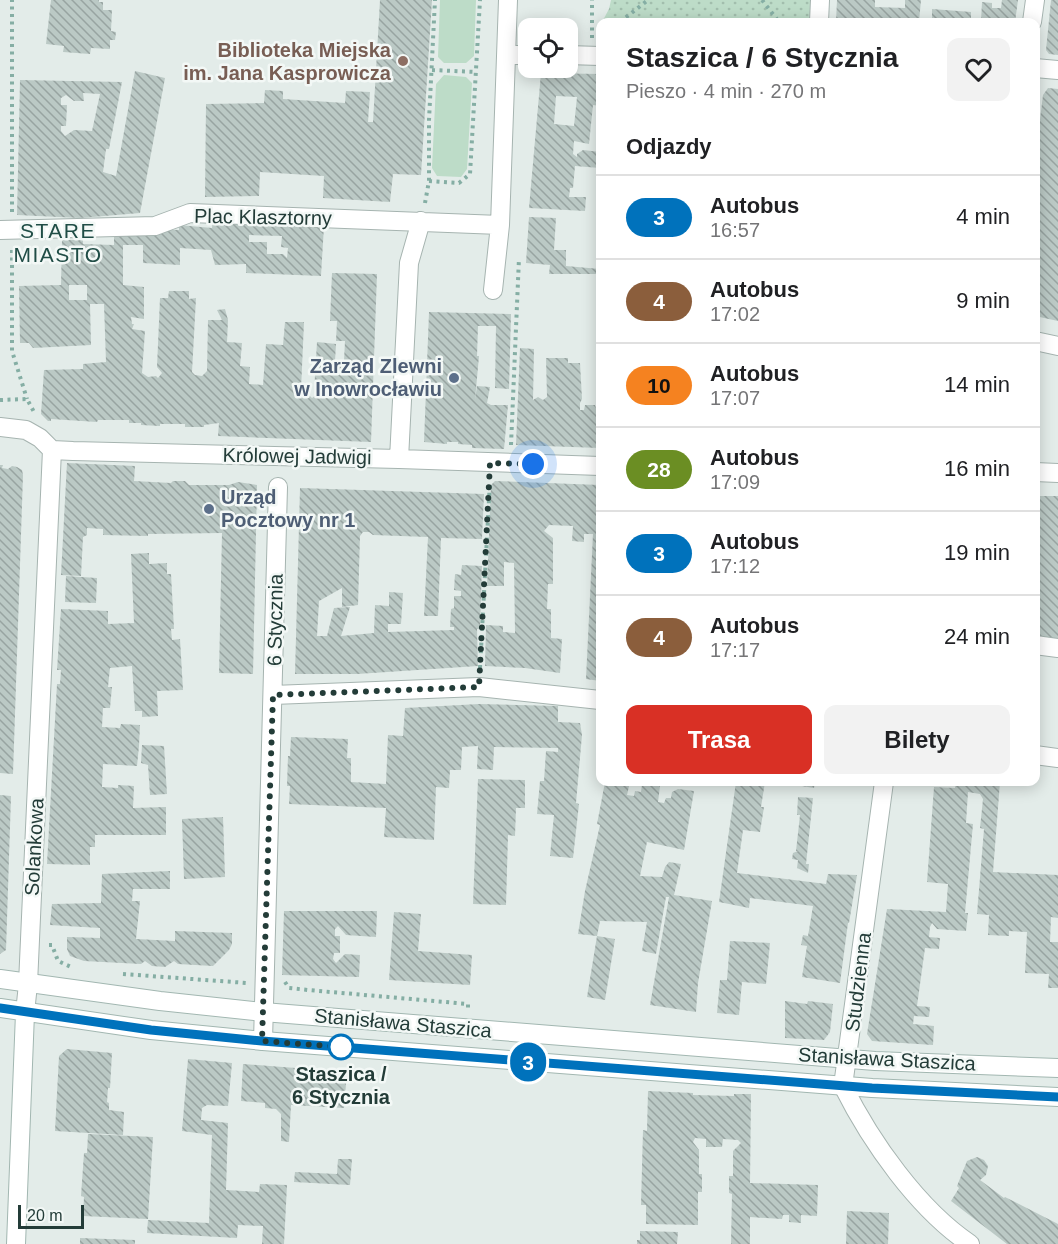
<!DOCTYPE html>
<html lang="pl">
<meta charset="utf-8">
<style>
:root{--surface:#fff;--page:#f2f2f2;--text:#202124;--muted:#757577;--line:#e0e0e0;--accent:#d93025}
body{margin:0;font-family:Arial,sans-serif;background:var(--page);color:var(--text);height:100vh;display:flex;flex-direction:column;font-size:22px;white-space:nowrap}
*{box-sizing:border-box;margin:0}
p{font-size:20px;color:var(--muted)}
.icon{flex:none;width:33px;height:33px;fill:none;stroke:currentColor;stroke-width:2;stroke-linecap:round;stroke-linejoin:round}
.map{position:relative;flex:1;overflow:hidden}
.sheet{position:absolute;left:596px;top:18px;width:444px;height:768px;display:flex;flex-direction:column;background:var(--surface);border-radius:12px;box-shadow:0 3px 15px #0003}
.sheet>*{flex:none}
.badge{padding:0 12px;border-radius:20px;font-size:21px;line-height:39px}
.buttons{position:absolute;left:518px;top:18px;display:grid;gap:12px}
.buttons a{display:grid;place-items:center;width:60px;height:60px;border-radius:12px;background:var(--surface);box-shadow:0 3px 15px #0003;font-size:30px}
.scale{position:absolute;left:18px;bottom:15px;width:66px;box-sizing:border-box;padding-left:6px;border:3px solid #233c38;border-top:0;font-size:16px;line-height:21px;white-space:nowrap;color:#233c38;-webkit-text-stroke:4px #f3f8f6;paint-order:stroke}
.you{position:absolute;width:30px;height:30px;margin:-15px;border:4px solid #fff;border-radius:50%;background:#1a73e8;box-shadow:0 0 0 9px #1a73e833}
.map>.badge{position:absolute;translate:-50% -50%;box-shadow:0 0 0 3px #fff}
h2{padding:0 30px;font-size:22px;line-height:54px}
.round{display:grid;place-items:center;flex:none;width:63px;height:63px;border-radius:12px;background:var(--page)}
.head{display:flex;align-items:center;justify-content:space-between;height:102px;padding:0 30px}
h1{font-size:28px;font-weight:800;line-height:45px}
.primary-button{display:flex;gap:12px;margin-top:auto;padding:12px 30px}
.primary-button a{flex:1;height:69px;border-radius:12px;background:var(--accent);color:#fff;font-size:24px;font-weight:800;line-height:69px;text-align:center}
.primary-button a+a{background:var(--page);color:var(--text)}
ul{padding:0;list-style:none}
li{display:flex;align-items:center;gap:18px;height:84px;padding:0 30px;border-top:2px solid var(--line)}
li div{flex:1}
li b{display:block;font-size:22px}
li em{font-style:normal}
li .badge{min-width:66px;font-weight:700;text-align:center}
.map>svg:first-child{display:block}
.grass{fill:#bddcc8}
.park{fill:url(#park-dots)}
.building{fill:url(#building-back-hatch);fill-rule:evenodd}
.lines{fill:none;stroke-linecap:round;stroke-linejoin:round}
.street-casing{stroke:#a6b4b0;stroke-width:20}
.secondary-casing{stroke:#a2b7b1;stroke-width:20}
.path{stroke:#85aea4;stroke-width:4;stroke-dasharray:3 4.5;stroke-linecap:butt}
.street{stroke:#fff;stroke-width:18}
.secondary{stroke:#fff;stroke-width:18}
.line-casing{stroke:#fff;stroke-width:14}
.line{stroke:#0072bc;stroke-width:9}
.walk{stroke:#233c38;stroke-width:6;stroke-dasharray:0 10.8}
.education-dot{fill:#8d6e63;stroke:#f3f8f6;stroke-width:2}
.service-dot{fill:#5c6f8a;stroke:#f3f8f6;stroke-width:2}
.stop-dot{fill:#fff;stroke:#0072bc;stroke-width:3}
.labels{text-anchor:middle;stroke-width:5;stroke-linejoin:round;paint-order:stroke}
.education-label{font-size:20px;font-weight:bold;fill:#785e54;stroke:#f3f8f6;text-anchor:end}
.street-label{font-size:20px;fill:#233c38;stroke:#f3f8f6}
.service-label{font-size:20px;font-weight:bold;fill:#4e5e75;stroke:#f3f8f6;text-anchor:end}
.stop-label{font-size:20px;font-weight:bold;fill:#233c38;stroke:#f3f8f6}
.neighbourhood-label{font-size:21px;letter-spacing:1.5px;fill:#204d46;stroke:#f3f8f6}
</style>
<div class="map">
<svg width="1058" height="1244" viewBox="0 0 1058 1244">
<defs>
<pattern id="park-dots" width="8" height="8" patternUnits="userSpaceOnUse" patternTransform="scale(1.5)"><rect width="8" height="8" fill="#bddcc8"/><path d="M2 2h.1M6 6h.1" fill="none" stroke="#a2bead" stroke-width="1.8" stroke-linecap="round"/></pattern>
<pattern id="building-back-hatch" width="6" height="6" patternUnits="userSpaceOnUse" patternTransform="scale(1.5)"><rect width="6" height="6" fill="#bbc9c5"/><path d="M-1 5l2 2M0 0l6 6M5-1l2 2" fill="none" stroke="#98a4a1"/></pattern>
</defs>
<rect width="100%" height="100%" fill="#e3ece9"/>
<path class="grass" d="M440 0H476L474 56 466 63H444L438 57Z
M444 75 466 77 472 83 467 169 461 177 437 176 432 168 436 84Z"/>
<path class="park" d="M611 0H813L812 22H602L609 9Z"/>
<path class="building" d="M51 0H99V2H103V10H112L111 31 116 32 115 40H110V49L91 48 90 54 63 52 64 46 46 44Z
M380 0H432L421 175 393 174 390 202 323 198 324 176 260 172 259 196 205 197 206 104 264 103 265 90 283 91V99L345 103 346 91 370 92 368 122H373Z
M837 0H875V7L905 8V0H921L919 22H836Z
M1002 0H1018L1015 22H932V9L971 12V20L981 21 982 2 992 3V8H1001Z
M1051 0H1058V55L1049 54 1046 50Z
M135 71 165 78 140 213 80 218 17 215 20 80 122 82 109 149H106L103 172 116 176ZM83 93 100 94 92 131 74 130 65 136 61 131V126H66L67 105H61V98L66 95 74 101H84Z
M541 73 600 74V106L593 105 589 144 574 141 573 154 577 157V154L583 150 600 152V168L575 166 573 188H570L569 197H586L585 211 529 208ZM556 96 577 97 574 126 554 124Z
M1048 88 1058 89V321L1035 316V160L1043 95Z
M529 217 556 218 554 250H566V266L600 269V274H549L550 265 526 263Z
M213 220 324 226 321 276 246 273V264L215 265 211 250 180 248V265L143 263V245H123V285L144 287V319L131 317 132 324H134L132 329 145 331 142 373 148 377 156 376 158 378 162 373 157 367 160 298H168L169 291H189V299L196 298 192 372 195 375 202 376 207 371 208 320H222L217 310 225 309 228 320 227 342 242 343 240 366 250 367 249 384 263 385 266 344 283 345 285 322H304L301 390 298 392 301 397 309 395 312 398 316 395 314 392 317 342 336 344 335 361H344L345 341H336L337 321H330L332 273 377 274 371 442 218 436 219 423 204 425V427H185V424H160V426L141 425V423H129V420H98L97 422 51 419V421H48L41 414 44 370 83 369V364L106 362 104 304H90L91 345 33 348 29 343H20L19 286 61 285 62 240H83V244L114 245V232L147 229 179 230V225L212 228ZM249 235 282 236 281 247 288 248 287 258 283 254H267V242H249ZM69 285H87V300H69Z
M429 312 511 314 509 389 495 388 496 326H478L477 356H479L475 400 477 386 490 387 487 403 491 405H508L504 449 472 448V445L458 444V442H447V444L424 442Z
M520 348 534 349 533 400 538 397 543 400 547 397 546 358H568V363H580L582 399 580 403V410H584L585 405H595L596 408H600V448L516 445Z
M67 463 135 466 134 481 171 483 173 481H185L189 485H229L238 482 257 485 253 674 219 673 222 533 148 534V536L103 535V529L87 528V535L83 537 81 576 61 575Z
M0 465H3L2 468 8 469 12 466 17 467 22 470 23 475 13 774 0 773Z
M495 481 600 485V681L586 679 593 534H584V542L572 541 573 526 549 525 544 531 553 538V584H548L547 609H551V638L562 639 560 673 525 668 485 666 486 625 503 626V632L515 633 514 563 504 562V586H487L491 485Z
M300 488 484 494 482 539 441 538 438 616H424L428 537 373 535 369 532H363L360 536 358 605 342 607V588L319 601 317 636H327L334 608 350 607 341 636 374 633 375 605 389 606V592L403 593 401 624H388V632L454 630V627H450L451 609 454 608V596H461V591L454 590 455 574 461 575 462 565 482 566 480 629H477L478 666 357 674H295Z
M1035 496H1058V639L1035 636Z
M149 553V564L167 563V574H171L174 629H171L172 640 180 639 183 690 157 691 158 716 142 717V711H135L132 666 110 668 108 687H112L110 708H103L102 727 120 728 121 724 140 725 139 746 137 766 103 764 102 787 118 788V785L134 786 133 808 166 807V835H95V847H90V865L47 864 57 684H60L61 670H57L61 609 108 611V624L134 623 131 554Z
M66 576 97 578 96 603 65 602Z
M479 704 558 706V722L580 723 582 735 576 803 579 804 573 858 550 856 554 815 537 814 540 781H544L546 751 558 752V748L494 747 493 770 477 769 478 746 462 747 461 770H450L449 788 436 787 434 840 384 837 386 808 289 804 290 786H287L288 756H290L291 737 348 739 347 758H351V782L386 784 388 735 403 736 405 708Z
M142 745 164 746 167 794 150 795 148 765 141 763Z
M478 779 525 780V808H516L515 836 508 835 506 905 473 904Z
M605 782H630L627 795 634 796 635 791 641 792 642 784 660 786 658 802 664 803 666 798H671L672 792 678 789 694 791 684 850 647 842 640 876 662 877 665 867 669 862 681 864 674 895 712 901 698 983 696 1012 650 1005 669 897H666L656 954 642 951 647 922 600 921 597 936 578 934 585 891 600 825 597 824Z
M736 782H765L761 807H764L760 832 743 830 737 873 826 884 828 874 857 875 849 923H848L840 983 802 977 807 946 801 945 803 935 808 936 813 906 750 898 749 908 719 902Z
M777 782H815L814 788Z
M956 782H1000L993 872 1058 875V918L1051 917 1050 942H1058V988H1048L1049 974 1025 973 1027 932 1009 931V936L988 935 989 915 977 914 984 829 980 828 983 799 980 794 968 792 966 823 973 824 965 913H968L966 931 937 929 932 923 930 927 929 937 940 938 939 949 925 948 917 1006 930 1007 929 1017 914 1016 913 1024 934 1026 933 1045 872 1041 867 1034 887 909 946 912 948 884 927 882 934 787 955 788Z
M0 795 11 796 6 950 0 954Z
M798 797 813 798 806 864H809L808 873 797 868 798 860 792 859 793 853 798 851H796L800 815H797Z
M223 817 225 877 184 879 182 819Z
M170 871V889H133L132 901H140L136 939 175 941V931L232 933V944L229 950 213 966 178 964 174 961 165 967 152 966 145 961 141 964 84 961 70 956 67 949V937L100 938V928L50 925 52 904 101 903 102 874Z
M284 911H377L376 937 346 935 338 926 335 929V936H340V953H334L333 959 336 963 345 954 360 955 359 977 282 975Z
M394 912 421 914 418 951 472 955 470 985 389 980Z
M597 936 615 939 605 1000 587 997Z
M730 941 770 943 766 984 742 982 739 1015 717 1013 720 980H727Z
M785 1001 807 1004 808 1001 833 1004 830 1032 824 1040 785 1038Z
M67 1049 112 1053 110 1088H108L107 1102 109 1103V1110L124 1112 123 1135 55 1131 59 1056Z
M188 1059 232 1063 228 1106 207 1105 202 1108 201 1120 228 1123 226 1190 259 1192 260 1184 287 1185 284 1244H262L263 1226 238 1225 237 1238 147 1233 148 1220 209 1223 212 1135 182 1131Z
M243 1064 347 1072 344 1108 291 1105 289 1142 281 1141V1114L276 1109 265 1108V1103L241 1101Z
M648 1091 693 1093V1095L734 1096V1094H751L750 1183 818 1185 817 1216 801 1215V1223L789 1222V1215H783L782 1219 750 1217V1244H731L732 1194 729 1193V1176H733V1151L741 1143 738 1140 723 1139 722 1147H706V1139L695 1138 693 1142 699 1150V1174H702V1192H698V1225L646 1224V1205H641L643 1130 647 1131Z
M88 1134 153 1137 148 1219 83 1216 84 1197 81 1196 84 1153H87Z
M977 1157 984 1160 988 1166 986 1175 980 1180 1004 1198 1005 1197 1058 1224V1244H1007L951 1201 959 1188 957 1186 967 1161Z
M338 1159H352L350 1185 294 1182 295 1172 337 1174Z
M847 1211 889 1213 888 1244H846Z
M640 1231 678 1232 677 1244H637V1240H640Z
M80 1238 135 1240V1244H80Z"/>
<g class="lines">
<g class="street-casing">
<path id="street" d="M819 22 820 0
M1032 22 1035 0
M506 55H528
M567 55 600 56
M1035 68 1058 70
M0 230 155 226 190 213 500 225
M493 290 500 225 508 0
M1035 341 1058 346
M0 427 26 430 40 438 52 450 73 451 399 459 600 466
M399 459 409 263 421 221
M1035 472 1058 473
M1035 645 1058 648
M273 695 479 687 600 700
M1035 755 1058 758
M884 782 843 1086C871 1142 918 1209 970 1244
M25 1013 28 984 52 450
M263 1041 278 487"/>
</g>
<g class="secondary-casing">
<path id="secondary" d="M0 979 160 1001 263 1012 875 1061 1058 1068
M0 1008 151 1030 263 1041 872 1088 1058 1097
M16 1244 25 1013"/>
</g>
<path class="path" d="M762 0 779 22
M529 19 530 28
M620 22 648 0
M592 38V0
M432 70 476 72
M429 181 459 183 470 174 480 0
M425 203 429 181V120L435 0
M12 212V0
M12 250V351L27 399
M0 400 27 399 34 412
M511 445 519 258
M480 668 490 481
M49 945H52L58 961 71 967
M123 974 247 983
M285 982 289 988 308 990 468 1004V1010"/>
<use href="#street" class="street"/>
<use href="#secondary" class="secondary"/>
</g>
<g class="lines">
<g class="line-casing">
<path id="line" d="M0 1008 151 1030 262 1041 872 1088 1058 1097"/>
</g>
<use href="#line" class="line"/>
<path class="walk" d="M341 1047 262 1041 273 695 479 687 490 463 533 464"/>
</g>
<circle class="education-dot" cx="403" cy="61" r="6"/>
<g class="service-dot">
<circle cx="454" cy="378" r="6"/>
<circle cx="209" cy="509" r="6"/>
</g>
<circle class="stop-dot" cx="341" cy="1047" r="12"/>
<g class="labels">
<g class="education-label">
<text x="391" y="57">Biblioteka Miejska<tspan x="391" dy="23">im. Jana Kasprowicza</tspan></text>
</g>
<g class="street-label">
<text transform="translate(263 217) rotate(1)" y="7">Plac Klasztorny</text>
<text transform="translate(297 456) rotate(1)" y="7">Królowej Jadwigi</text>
<text transform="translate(275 620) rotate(-89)" y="7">6 Stycznia</text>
<text transform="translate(34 847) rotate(-87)" y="7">Solankowa</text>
<text transform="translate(858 982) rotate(-83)" y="7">Studzienna</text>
<text transform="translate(403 1023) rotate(5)" y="7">Stanisława Staszica</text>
<text transform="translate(887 1059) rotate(3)" y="7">Stanisława Staszica</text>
</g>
<g class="service-label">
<text x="442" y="373">Zarząd Zlewni<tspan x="442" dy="23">w Inowrocławiu</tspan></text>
<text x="221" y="504" text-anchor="start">Urząd<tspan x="221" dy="23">Pocztowy nr 1</tspan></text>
</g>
<g class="stop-label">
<text x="341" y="1081">Staszica /<tspan x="341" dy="23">6 Stycznia</tspan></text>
</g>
<g class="neighbourhood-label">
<text x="58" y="238">STARE<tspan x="58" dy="24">MIASTO</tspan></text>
</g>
</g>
</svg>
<div class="buttons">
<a><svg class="icon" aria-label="locate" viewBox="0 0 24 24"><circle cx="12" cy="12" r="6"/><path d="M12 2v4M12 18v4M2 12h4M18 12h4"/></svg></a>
</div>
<div class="scale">20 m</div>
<div class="you" style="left:533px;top:464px"></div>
<b class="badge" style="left:528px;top:1062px;background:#0072bc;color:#fff">3</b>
<section class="sheet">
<div class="head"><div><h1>Staszica / 6 Stycznia</h1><p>Pieszo · 4 min · 270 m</p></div><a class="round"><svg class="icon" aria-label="heart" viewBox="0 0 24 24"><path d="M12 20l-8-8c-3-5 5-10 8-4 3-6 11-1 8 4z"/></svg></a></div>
<h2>Odjazdy</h2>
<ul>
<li><span class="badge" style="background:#0072bc;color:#fff">3</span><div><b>Autobus</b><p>16:57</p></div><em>4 min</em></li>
<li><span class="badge" style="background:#8b5e3c;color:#fff">4</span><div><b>Autobus</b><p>17:02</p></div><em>9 min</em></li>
<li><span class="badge" style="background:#f58220;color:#111">10</span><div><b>Autobus</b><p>17:07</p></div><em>14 min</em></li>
<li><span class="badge" style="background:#6b8e23;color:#fff">28</span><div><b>Autobus</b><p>17:09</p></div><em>16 min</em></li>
<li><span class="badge" style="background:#0072bc;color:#fff">3</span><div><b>Autobus</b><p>17:12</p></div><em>19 min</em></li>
<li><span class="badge" style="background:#8b5e3c;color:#fff">4</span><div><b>Autobus</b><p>17:17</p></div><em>24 min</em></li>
</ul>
<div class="primary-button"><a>Trasa</a><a>Bilety</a></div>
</section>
</div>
